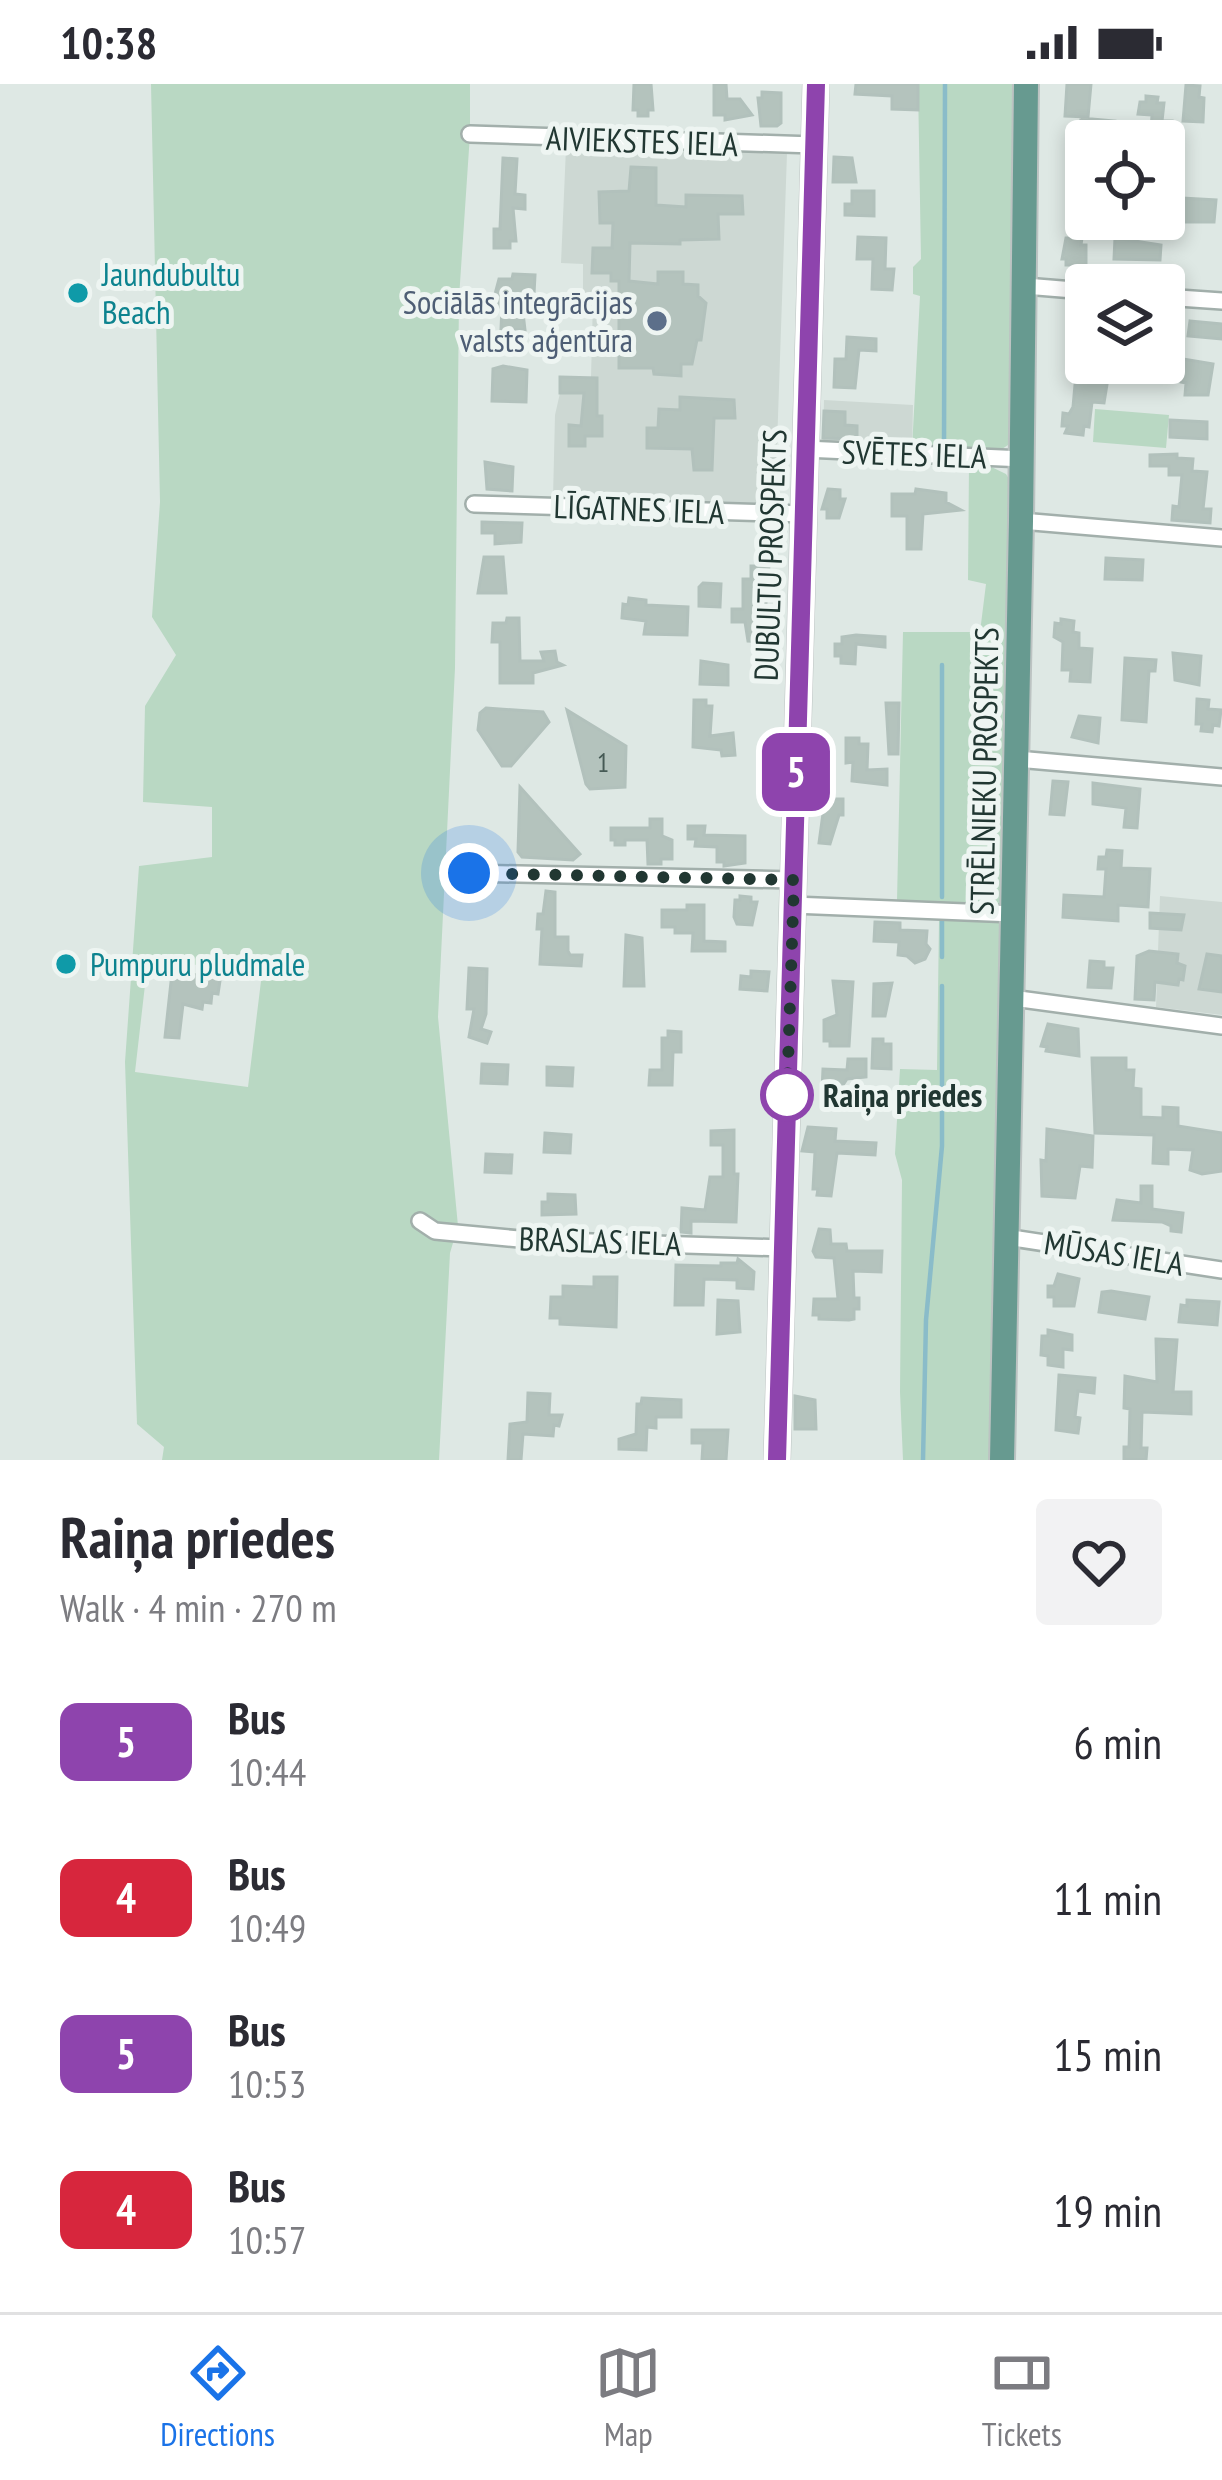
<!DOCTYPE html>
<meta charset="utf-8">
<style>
:root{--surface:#fff;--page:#f2f2f3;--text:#2b2b33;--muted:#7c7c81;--line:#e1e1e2;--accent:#1a73e8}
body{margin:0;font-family:"PT Sans Narrow",sans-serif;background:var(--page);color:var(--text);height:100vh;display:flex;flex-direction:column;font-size:45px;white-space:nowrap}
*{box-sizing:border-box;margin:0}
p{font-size:39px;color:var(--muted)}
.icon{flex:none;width:66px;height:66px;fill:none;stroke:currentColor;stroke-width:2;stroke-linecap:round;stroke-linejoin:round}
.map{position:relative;height:1376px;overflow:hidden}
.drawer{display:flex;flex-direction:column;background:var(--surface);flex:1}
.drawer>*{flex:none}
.badge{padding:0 24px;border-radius:18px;font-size:42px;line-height:78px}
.buttons{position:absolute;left:1065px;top:36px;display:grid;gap:24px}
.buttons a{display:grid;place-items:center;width:120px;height:120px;border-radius:12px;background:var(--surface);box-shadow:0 6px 18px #0003;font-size:60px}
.you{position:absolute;width:60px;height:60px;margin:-30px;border:9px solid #fff;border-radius:50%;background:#1a73e8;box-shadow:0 0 0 18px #1a73e833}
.map>.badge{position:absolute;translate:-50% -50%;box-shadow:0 0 0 6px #fff}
.round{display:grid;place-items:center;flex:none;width:126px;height:126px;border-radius:12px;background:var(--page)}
.headline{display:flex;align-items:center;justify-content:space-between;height:204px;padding:0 60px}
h1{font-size:57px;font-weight:700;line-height:90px}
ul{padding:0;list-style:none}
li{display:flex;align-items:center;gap:36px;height:156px;padding:0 60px}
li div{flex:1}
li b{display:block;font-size:45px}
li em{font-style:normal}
li .badge{min-width:132px;font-weight:700;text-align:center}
.status{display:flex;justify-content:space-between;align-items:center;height:84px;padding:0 60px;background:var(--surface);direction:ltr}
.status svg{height:33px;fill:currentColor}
.dock{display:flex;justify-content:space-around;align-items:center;height:168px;border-top:3px solid var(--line);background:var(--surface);font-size:33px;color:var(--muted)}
.dock a{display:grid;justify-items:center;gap:6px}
.dock .selected{color:var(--accent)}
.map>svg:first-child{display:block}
.built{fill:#cdd8d3}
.green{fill:#b9d8c3;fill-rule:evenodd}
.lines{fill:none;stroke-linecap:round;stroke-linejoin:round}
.stream{stroke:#8abcc9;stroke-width:4.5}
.building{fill:#b4c3bd;stroke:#b2c1bc;stroke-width:3}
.minor-casing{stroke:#a2afab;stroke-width:20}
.primary-casing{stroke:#bcc3c2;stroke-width:28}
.minor{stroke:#fff;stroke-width:15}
.primary{stroke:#679a90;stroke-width:24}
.line-casing{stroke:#fff;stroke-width:27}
.line{stroke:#8e44ad;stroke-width:18}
.walk{stroke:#213732;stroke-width:12;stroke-dasharray:0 21.6}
.culture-dot{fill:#0f9aa8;stroke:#eef5f2;stroke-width:4.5}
.service-dot{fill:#5c6f8a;stroke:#eef5f2;stroke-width:4.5}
.stop-dot{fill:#fff;stroke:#8e44ad;stroke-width:6}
.labels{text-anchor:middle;stroke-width:10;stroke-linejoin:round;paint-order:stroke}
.number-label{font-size:27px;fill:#465a55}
.street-label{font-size:33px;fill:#213732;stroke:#eef5f2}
.culture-label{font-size:33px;fill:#0d838f;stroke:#eef5f2;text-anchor:start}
.service-label{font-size:33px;fill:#4e5e75;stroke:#eef5f2;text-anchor:end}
.stop-label{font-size:33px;font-weight:bold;fill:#213732;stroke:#eef5f2;text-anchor:start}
</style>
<div class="status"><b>10:38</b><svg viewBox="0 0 49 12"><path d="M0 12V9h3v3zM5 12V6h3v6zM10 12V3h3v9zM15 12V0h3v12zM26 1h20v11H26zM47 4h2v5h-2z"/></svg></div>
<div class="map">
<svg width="1222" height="1376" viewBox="0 0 1222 1376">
<rect width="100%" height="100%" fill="#dee8e4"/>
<path class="built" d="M566 64 787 69 775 420 553 414 555 331 560 309 591 293 593 216 583 215V180L561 179Z
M824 316 913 321 912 365 823 359Z
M1160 812 1222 818V931L1156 923Z"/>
<path class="green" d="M151 0H470V50L459 214 455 584 438 933 458 1142 450 1169 439 1376H162L164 1363 137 1340 125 978 139 782 212 773V723L143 718 145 622 176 571 152 533 160 418ZM148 875 262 889 248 1003 135 988Z
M918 0H1019L1016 349 1008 361 999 367 912 365 920 212 913 210V183L921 175Z
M1095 325 1169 331 1166 364 1093 358Z
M981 378 1006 390 1015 405 1005 819 984 824 897 817 903 548H980L986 500 968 496 969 381Z
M942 832 999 836 1006 842 994 1376H903L900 1308 902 1096 895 1070 900 985 937 986 939 836Z"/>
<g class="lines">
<path class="stream" d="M944 365 945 0
M942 813V581
M942 873V837
M923 1376 926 1236 942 1062V902"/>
</g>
<path class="building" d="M634 0H651L653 26H648V32H638V26H633Z
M714 0H726L727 15H740L752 31 725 36V31H714Z
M856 0H918V26L892 25V12L855 10Z
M1067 0H1091L1088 33 1065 32Z
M1186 1 1200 2 1199 13 1204 14 1203 38 1183 37Z
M762 8 781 9V39L777 42H761L758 14H762Z
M1146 12 1158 13 1157 19H1164L1162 37H1172L1171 49 1151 47 1152 31 1138 30 1140 18H1146Z
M1081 34 1115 37 1114 50 1080 47Z
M834 73 852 74 856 98H833Z
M503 74 517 75 515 110 525 111V125L513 124 516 157H510V164H494V145H500Z
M1078 79H1086V127H1072V103L1076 104Z
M631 83 656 84V121L686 123V111L742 112 743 130H718L719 155 680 156V160L630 159 629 197 658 200V188H683V200L698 201V212L706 219 701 256H697L692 280H681V292L654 290 653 284H619V197H611V189H592L593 164H612L613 139H600L599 108 629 107Z
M852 107H874V132L845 131V120H852Z
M1164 113 1216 116 1214 138H1164Z
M858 153 886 154 885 185H894L892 206 872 205 873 175H857Z
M1066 154H1082L1081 161H1086V181H1066V175H1062Z
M1115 154 1161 161 1160 176 1114 175Z
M513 190 535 191 533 229H523L525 246 501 245 502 223H498V215L494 214 499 195H512Z
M1190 237 1222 240V255L1188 252Z
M847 253 876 255V267L859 266 855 304 834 303 835 275H846Z
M1183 275 1213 280 1208 311H1185L1186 299 1181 298Z
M503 282 527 286 526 318 492 317 493 285Z
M1084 283 1109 288 1104 319 1092 318 1089 343 1084 342 1083 351 1065 349 1068 342H1062L1063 329 1069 330 1073 323 1076 290Z
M560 293 597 294V332H602V352H585V362H569V341L581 342 584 309H560Z
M680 313 734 316 735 334H714L712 386H694L692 365 647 364V344H658L659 325 680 326Z
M824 327 845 328V341L857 342V355L823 354Z
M1170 336 1207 338V355L1170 353Z
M1177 370V374L1193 375 1192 387 1207 388 1203 425H1211L1210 439 1172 436 1173 422 1179 423 1182 391H1169V382H1150V371Z
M485 378 513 383 512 407 487 405Z
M828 405 840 406V415H845L839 434H827V425H822Z
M916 405 946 409V418L961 426 923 430 921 465H907V432H892V410H915Z
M482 438 522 439 521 458 495 460V449H482Z
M484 473H503L506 509H478Z
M1106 474 1143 476 1142 496 1105 495Z
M751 482H769L764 543H769L768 558 748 557 745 538H732V525H743V495H751Z
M703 499 721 500 720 523 699 522V503Z
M629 514 646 516V521L688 523 687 551 644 550 646 537 622 534 623 520 628 521Z
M507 534H519L520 577H544L541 568 555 567 557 578 563 581 533 589V599H500V558H492L493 539H506Z
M1061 535 1074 537 1073 548 1079 549V564L1092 565 1090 598 1070 597 1071 586H1062L1063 558 1054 553 1055 539 1061 540Z
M856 551 885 553V563L856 560 855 580 841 579V572H835V560H842V553Z
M1173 569 1201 572 1199 601 1175 596Z
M1125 574 1156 576 1155 587H1149L1146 638 1122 636Z
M701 577 728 581V601L700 600Z
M1197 615 1209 616 1208 625 1221 626 1219 642 1213 641 1212 648 1201 647 1202 640H1196Z
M694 616H706V622H712L710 652 733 649 735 671 722 672 721 666 693 663Z
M886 619H899L898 670H889Z
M486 624 543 628 549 638 511 682H502L478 646 480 629Z
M567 626 626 662 625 703 590 705 586 700Z
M1079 632 1100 634 1098 659 1072 653Z
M846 654H859V660H868L867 686 887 685V701L852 697 853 678 846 679Z
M1053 697 1068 698 1064 731 1050 730Z
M1093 699 1140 705 1137 744 1124 743 1126 724 1093 720Z
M520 703 580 770 573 776 522 773 518 768Z
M825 715H843V731H839L830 760 819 759Z
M650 735H662V752L672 756V775H661V780H648L647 756H625V761H615V756H611V744H650Z
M688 742H705L704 751 745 752V779L724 782V778H717V763L695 762 696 755H688Z
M1107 766 1122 767 1121 784 1150 785 1148 823 1118 821V837L1063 833 1064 811 1104 813 1106 785H1098L1099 773H1106Z
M546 807 555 808V853H568V867L570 871H582L581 882 540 880 542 845H537L538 830H543Z
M740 812 751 813V818H757L752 841 737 840 734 833 735 816H740Z
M687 821H704V857L725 858V867H692L693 849H675V843H662V826H687Z
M1150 829 1184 831 1181 846 1150 844Z
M875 838 900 839V846L927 847 926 860 930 865 925 875 915 879 907 872 898 871 899 858 874 857Z
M626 851 642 854 644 902H624Z
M1149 867 1178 870 1177 879 1185 882 1183 896 1179 895 1178 901 1155 898 1154 916 1135 915 1137 872Z
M1207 870 1222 872V908L1199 905Z
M1090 877 1104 878V884H1113L1111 904 1088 903Z
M469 884 487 885 486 930 481 945 491 948 487 959 469 953 474 925H467Z
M751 887 769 888 767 907 740 905 741 892 751 893Z
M200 888 221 890 218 910 212 909 211 919 203 918 202 925 183 920 179 954 165 953 172 889 200 891Z
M833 897 853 898 849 962H830V957H824V936L837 931Z
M892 899 885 932H873L874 900Z
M1048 940 1078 945 1079 972 1046 967 1047 963 1041 962Z
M668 947 681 948V968H673L672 1001H649L650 986H662V954H668Z
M873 955H883V960H891V985L872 984Z
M1092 974H1126V986H1134L1133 1004 1141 1005V1033L1163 1034V1023L1178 1024V1042L1222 1049V1087L1202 1090 1190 1086 1193 1066 1168 1065V1080L1153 1079 1154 1051 1095 1049Z
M848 975H866V993L847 995 839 1007H822L823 985 847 986Z
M482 980 508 981 507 1000 481 999Z
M547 983 573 984 572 1002 547 1001Z
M808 1043 836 1045 835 1057 876 1059 875 1071 837 1069 831 1112 817 1111 818 1105H813L815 1068 802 1067Z
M1047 1045 1093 1052 1092 1083 1080 1082 1075 1114 1042 1112 1041 1076 1046 1077Z
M734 1046V1090H738L736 1138 691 1137V1149L681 1148 682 1124 705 1126 710 1093H723V1061H711V1047Z
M545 1049 571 1051 570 1069 544 1068Z
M486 1070 512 1071 511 1089 485 1088Z
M1141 1102H1152V1125L1183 1129 1181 1148 1171 1147V1142L1162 1138 1113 1136 1117 1116 1141 1119Z
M548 1110 575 1111 576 1130 542 1131V1118H548Z
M819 1145 830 1146 831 1160H846L847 1167H882L881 1188 853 1187 854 1214H859V1225H854V1235L849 1236 819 1235V1231H813L814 1215H838L834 1174 816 1173 813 1167Z
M738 1175 754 1188 753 1205 737 1204V1196L704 1195 703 1221H675L676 1181 721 1182V1179H737Z
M1058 1190 1079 1195 1074 1222H1054V1213H1048V1202H1054Z
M594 1193H617L616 1243 560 1240V1234H550L551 1213H563V1202L594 1203Z
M1111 1207 1149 1213 1145 1235 1099 1228 1102 1208Z
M718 1216 738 1217 740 1248 717 1250Z
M1187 1216 1219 1218 1217 1241 1179 1238 1181 1221 1187 1222Z
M1048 1246 1072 1251V1266L1063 1265V1283L1048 1281V1272L1041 1271 1042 1252H1048Z
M1156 1255 1177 1256 1173 1308H1191V1330L1142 1328 1141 1364H1147L1146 1376 1124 1375V1363H1129L1130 1325 1124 1324 1125 1292 1157 1298Z
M1059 1291 1095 1294 1094 1309 1078 1307 1075 1333 1080 1334 1078 1349 1056 1346Z
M528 1309 550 1310 549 1331H562L559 1342 554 1341 553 1352 523 1350 521 1376H508L510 1340 527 1338Z
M795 1312 815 1316 816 1345H795Z
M642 1314 681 1316V1333H656V1344L647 1343 646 1366 619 1365V1355L636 1350 637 1320H641Z
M692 1346H728L726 1376H702L703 1359H692Z"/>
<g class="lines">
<g class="minor-casing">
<path id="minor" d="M470 50 814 61
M1025 202 1086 207
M1164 213 1222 217
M805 365 1022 375
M474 420 804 430
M1021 437 1222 454
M1017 675 1222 693
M469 789 793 796
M793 821 1014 830
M1012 914 1222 942
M420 1137 435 1147 530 1156 783 1164
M1006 1153 1222 1186"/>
</g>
<g class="primary-casing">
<path id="primary" d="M777 1376 816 0
M1002 1376 1021 437 1026 0"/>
</g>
<use href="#minor" class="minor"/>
<use href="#primary" class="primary"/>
</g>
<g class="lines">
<g class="line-casing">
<path id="line" d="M777 1376 816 0"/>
</g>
<use href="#line" class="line"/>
<path class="walk" d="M469 789 794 796 787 1011"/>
</g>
<g class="culture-dot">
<circle cx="78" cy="209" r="12"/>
<circle cx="66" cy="880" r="12"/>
</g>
<circle class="service-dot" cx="657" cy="237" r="12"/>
<circle class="stop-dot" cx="787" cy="1011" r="24"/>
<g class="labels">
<g class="number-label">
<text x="603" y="688">1</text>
</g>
<g class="street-label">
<text transform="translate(642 57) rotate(2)" y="12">AIVIEKSTES IELA</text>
<text transform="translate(914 370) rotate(2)" y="12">SVĒTES IELA</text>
<text transform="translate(639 425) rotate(2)" y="12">LĪGATNES IELA</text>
<text transform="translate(770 471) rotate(-88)" y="12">DUBULTU PROSPEKTS</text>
<text transform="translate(984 687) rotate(-89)" y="12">STRĒLNIEKU PROSPEKTS</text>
<text transform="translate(600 1157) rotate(2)" y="12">BRASLAS IELA</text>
<text transform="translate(1114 1169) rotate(9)" y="12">MŪSAS IELA</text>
</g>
<g class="culture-label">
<text x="102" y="202">Jaundubultu<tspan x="102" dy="38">Beach</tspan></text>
<text x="90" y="892">Pumpuru pludmale</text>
</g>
<g class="service-label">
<text x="633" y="230">Sociālās integrācijas<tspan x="633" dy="38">valsts aģentūra</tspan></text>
</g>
<g class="stop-label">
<text x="823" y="1023">Raiņa priedes</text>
</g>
</g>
</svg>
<div class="buttons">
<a><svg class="icon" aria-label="locate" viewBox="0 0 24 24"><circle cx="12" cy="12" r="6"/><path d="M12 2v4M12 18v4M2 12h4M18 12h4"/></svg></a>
<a><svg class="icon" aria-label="layers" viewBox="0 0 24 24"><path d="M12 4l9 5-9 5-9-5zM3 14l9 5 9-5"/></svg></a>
</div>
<div class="you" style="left:469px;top:789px"></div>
<b class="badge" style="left:796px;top:688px;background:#8e44ad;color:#fff">5</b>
</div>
<section class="drawer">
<div class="headline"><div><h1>Raiņa priedes</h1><p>Walk · 4 min · 270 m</p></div><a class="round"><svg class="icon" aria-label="heart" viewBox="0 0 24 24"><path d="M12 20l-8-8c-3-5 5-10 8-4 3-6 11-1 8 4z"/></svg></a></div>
<ul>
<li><span class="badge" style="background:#8e44ad;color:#fff">5</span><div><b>Bus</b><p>10:44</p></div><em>6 min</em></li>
<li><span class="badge" style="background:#d7263d;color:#fff">4</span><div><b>Bus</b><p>10:49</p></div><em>11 min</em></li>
<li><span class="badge" style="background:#8e44ad;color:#fff">5</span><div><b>Bus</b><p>10:53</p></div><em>15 min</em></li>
<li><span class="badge" style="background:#d7263d;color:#fff">4</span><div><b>Bus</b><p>10:57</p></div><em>19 min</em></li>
</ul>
</section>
<nav class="dock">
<a class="selected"><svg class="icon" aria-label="directions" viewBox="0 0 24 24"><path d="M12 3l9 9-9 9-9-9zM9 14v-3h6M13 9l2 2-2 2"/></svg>Directions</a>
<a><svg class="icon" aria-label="map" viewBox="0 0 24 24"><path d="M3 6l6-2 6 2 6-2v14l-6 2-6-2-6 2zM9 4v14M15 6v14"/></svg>Map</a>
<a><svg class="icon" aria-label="tickets" viewBox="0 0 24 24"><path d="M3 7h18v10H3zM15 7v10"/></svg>Tickets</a>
</nav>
